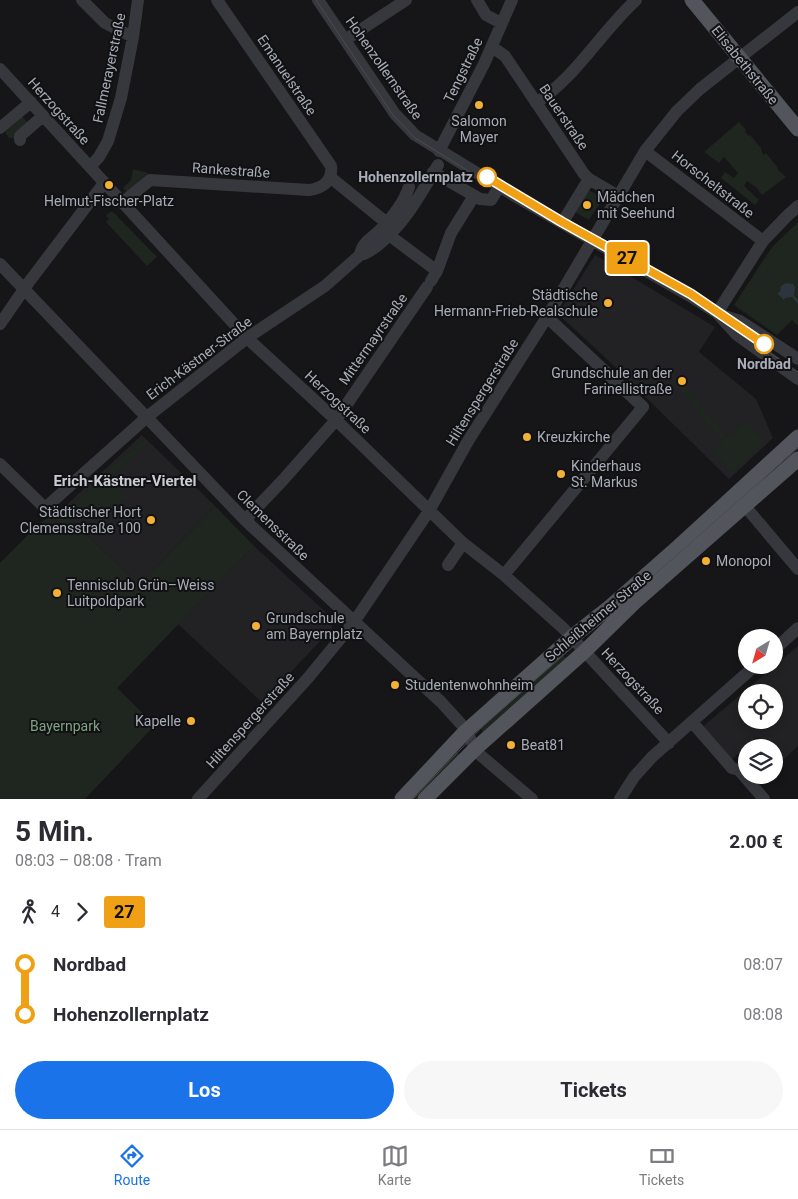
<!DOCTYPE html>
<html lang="de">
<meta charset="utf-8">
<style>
:root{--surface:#fff;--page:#f7f7f7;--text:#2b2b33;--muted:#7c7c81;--line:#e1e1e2;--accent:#1a73e8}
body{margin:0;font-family:Roboto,sans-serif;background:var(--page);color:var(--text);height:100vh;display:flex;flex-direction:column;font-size:19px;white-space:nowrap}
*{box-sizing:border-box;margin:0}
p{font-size:16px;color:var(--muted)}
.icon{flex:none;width:28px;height:28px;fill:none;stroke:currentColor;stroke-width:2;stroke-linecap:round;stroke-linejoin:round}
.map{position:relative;height:799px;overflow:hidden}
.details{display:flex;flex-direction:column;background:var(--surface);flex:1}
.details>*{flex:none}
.badge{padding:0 10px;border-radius:4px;font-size:18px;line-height:32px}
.needle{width:32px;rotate:217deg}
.fabs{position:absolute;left:738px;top:629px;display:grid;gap:10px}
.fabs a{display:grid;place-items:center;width:45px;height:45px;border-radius:50%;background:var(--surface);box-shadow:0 2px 8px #0003;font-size:25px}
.map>.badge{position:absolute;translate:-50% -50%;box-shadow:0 0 0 2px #fff}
.legs{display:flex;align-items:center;gap:8px;height:55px;padding:0 15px;font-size:16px}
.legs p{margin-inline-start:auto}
.headline{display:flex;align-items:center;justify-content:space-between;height:85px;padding:0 15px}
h1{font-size:28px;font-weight:700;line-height:38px}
.action{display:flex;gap:10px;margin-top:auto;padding:10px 15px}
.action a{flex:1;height:58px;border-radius:30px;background:var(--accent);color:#fff;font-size:20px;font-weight:700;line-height:58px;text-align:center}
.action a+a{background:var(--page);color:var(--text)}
ul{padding:0 15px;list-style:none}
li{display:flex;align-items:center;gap:18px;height:50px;font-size:19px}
li i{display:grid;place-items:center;width:8px;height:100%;margin:0 6px;background:currentColor}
li i::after{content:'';width:12px;height:12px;margin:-6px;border:4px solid;border-radius:50%;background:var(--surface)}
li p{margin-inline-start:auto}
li:first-child i{background:linear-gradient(#0000 50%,currentColor 0)}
li:last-child i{background:linear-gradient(currentColor 50%,#0000 0)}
.menu{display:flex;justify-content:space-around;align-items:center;height:70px;border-top:1px solid var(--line);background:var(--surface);font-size:14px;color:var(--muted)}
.menu a{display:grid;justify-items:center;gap:2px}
.menu .active{color:var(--accent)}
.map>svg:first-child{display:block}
.built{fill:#222225;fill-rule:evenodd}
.green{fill:#1e261f}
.water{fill:#2c353c}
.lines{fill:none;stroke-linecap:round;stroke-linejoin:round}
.minor{stroke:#37383d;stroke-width:12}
.major{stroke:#53555c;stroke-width:15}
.tram{stroke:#4a4c52;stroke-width:1}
.line-1-casing{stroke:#fff;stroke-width:11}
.line-1{stroke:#f0a014;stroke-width:8}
.poi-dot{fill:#f2b134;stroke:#111113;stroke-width:2}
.stop-1-dot{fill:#fff;stroke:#f0a014;stroke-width:2.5}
.labels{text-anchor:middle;stroke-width:4;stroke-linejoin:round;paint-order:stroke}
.street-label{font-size:14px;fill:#a8adb8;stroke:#111113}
.poi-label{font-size:14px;fill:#a8adb8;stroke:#111113;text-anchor:start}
.stop-label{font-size:14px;font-weight:bold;fill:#a8adb8;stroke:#111113;text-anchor:end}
.park-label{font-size:14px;fill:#7fa381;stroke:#111113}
.neighbourhood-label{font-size:15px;font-weight:bold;fill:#c9ccd4;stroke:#111113}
</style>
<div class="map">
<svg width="798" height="799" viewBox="0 0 798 799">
<rect width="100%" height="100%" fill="#161618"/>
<path class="built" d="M595 255 715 327 699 352 756 399 773 438 729 479 611 363 558 314Z
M142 435 215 506 139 585 61 510Z
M254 546 332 618V629L280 683 284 687V689L267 707 178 624Z
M798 646V746L780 763 774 756V748L766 747 757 737 730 761 701 728ZM746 692H774V720H746Z"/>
<path class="green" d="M21 115 30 125 17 138H9L5 132 19 120Z
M739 122 746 130 745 132 749 136 750 135 762 149 761 150 764 155 766 153 778 168 777 169 786 177 762 195 757 188 747 181 744 186 759 200 755 205 721 178 725 172 734 178 738 173 724 157 719 163 704 152Z
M133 169 148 173 127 192 123 188 131 180Z
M586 188 603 199 589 220 573 211Z
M110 212H113L157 257 147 266 106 222 109 219 106 216Z
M798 222V324L797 325 792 320 777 335 734 305 772 247Z
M678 377 728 438 746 421 765 441 733 472 714 452 723 442 673 380Z
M143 440 147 444 110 479 126 497 101 521 91 510 82 519 70 507Z
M215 506 254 546 117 688 155 725 85 799H0V563L40 523 61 510 139 585Z
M561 654 566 658 484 736 479 724Z
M456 751 460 755 419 799H408Z"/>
<path class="water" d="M786 283 793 284 795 287 794 296 798 300V304L792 297 785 298 784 300 777 293 780 292 781 286Z"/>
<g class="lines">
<path class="minor" d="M82 0 105 23 133 37
M318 0 395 114 415 135 513 195 690 296 717 313 737 335 798 379
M477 0 486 15 501 23
M345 40 406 0
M492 47 505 56 584 174 589 179 618 196
M0 69 247 338 336 420 463 543 504 575 563 628 669 743
M536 103C577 76 600 33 636 0
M0 128 31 102
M20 140V136L43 116
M439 151 484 64 512 0
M645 151 763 241
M90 167 99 157 108 141 121 98 133 37 138 0
M433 172 480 199 491 200 499 187
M330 177 393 228
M122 203 150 180 309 190C323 188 333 181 331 166L217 0
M562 223 589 179
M389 235 437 271
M360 255C363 241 370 240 379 231 391 219 404 202 409 187
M0 264 245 520 441 702 462 725 479 754 532 799
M431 281 437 271 451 233 474 196
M717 313 763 241 786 217 798 206
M718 314 740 321 798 359
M0 324 29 282 104 183
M0 464 45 508 147 417 247 338 325 286 360 255C367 254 371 250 377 246 405 224 420 195 438 165
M744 505 798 569
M245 520 283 480 336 420 427 287
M448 565 463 543
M504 575 643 407 547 317
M774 650 798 628
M692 722 732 768 739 770 764 799
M198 799 308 678 354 622 429 511 468 441 547 317 645 151 677 111 700 89 798 12
M620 799 634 777 652 757 756 665"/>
<path class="major" d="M692 0 798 129
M402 799 465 732 572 637 610 607 676 549 798 437
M425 799 475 749 585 651 637 600 798 459"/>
<path class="tram" d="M316 0 393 115 415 138 491 185 689 298 798 372
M413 799 482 727 798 448"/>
</g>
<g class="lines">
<g class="line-1-casing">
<path id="line-1" d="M487 177 562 222 691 294 764 344"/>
</g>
<use href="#line-1" class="line-1"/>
</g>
<g class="poi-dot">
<circle cx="479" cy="105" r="5"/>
<circle cx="109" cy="185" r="5"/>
<circle cx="587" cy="205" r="5"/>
<circle cx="608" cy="303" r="5"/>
<circle cx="682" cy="381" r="5"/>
<circle cx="527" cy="437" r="5"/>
<circle cx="561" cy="474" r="5"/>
<circle cx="151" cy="520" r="5"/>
<circle cx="706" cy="561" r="5"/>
<circle cx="57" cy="593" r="5"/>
<circle cx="256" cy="626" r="5"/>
<circle cx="395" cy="685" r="5"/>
<circle cx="191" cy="721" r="5"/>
<circle cx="511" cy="745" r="5"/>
</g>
<g class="stop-1-dot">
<circle cx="487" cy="177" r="9"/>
<circle cx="764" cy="344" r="9"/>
</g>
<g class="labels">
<g class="street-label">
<text transform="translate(745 65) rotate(51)" y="5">Elisabethstraße</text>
<text transform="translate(109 68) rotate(-78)" y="5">Fallmerayerstraße</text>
<text transform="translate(384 68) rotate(55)" y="5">Hohenzollernstraße</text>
<text transform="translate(463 70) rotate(-64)" y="5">Tengstraße</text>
<text transform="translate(287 75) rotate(56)" y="5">Emanuelstraße</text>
<text transform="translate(59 111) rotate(48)" y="5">Herzogstraße</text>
<text transform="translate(564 117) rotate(56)" y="5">Bauerstraße</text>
<text transform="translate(231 170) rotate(4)" y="5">Rankestraße</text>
<text transform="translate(713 184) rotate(38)" y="5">Horscheltstraße</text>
<text transform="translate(373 339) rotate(-55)" y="5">Mittermayrstraße</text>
<text transform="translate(199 358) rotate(-37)" y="5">Erich-Kästner-Straße</text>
<text transform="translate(482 392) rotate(-58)" y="5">Hiltenspergerstraße</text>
<text transform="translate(338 402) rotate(43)" y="5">Herzogstraße</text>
<text transform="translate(273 525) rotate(44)" y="5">Clemensstraße</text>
<text transform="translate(598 616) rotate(-40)" y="5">Schleißheimer Straße</text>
<text transform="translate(633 681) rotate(47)" y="5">Herzogstraße</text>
<text transform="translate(250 720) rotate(-48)" y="5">Hiltenspergerstraße</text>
</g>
<g class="poi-label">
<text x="479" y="126" text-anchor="middle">Salomon<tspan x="479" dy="16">Mayer</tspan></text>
<text x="597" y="202">Mädchen<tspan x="597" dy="16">mit Seehund</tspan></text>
<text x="109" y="206" text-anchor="middle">Helmut-Fischer-Platz</text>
<text x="598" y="300" text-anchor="end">Städtische<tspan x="598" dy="16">Hermann-Frieb-Realschule</tspan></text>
<text x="672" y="378" text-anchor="end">Grundschule an der<tspan x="672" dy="16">Farinellistraße</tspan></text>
<text x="537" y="442">Kreuzkirche</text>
<text x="571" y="471">Kinderhaus<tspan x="571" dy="16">St. Markus</tspan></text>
<text x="141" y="517" text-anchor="end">Städtischer Hort<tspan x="141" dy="16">Clemensstraße 100</tspan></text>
<text x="716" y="566">Monopol</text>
<text x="67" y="590">Tennisclub Grün–Weiss<tspan x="67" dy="16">Luitpoldpark</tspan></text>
<text x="266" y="623">Grundschule<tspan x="266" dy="16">am Bayernplatz</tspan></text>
<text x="405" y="690">Studentenwohnheim</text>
<text x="181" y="726" text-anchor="end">Kapelle</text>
<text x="521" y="750">Beat81</text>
</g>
<g class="stop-label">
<text x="473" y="182">Hohenzollernplatz</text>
<text x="764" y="369" text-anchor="middle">Nordbad</text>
</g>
<g class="park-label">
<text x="65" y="731">Bayernpark</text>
</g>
<g class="neighbourhood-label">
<text x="125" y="486">Erich-Kästner-Viertel</text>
</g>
</g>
</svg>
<div class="fabs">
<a><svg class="needle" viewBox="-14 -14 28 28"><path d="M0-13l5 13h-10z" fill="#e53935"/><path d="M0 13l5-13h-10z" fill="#7c7c81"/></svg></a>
<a><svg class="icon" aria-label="locate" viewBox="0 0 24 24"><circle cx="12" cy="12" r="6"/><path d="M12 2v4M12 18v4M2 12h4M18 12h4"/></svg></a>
<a><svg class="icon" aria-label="layers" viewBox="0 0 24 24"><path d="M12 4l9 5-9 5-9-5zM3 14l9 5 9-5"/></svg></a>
</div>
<b class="badge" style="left:627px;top:258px;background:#f0a014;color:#111">27</b>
</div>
<section class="details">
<div class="headline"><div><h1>5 Min.</h1><p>08:03 – 08:08 · Tram</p></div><b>2.00 €</b></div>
<div class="legs"><svg class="icon" aria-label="walk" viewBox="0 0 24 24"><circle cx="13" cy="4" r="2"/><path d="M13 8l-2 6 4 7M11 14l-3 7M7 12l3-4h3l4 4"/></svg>4<svg class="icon" aria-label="forward" viewBox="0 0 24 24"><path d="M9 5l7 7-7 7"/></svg><b class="badge" style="background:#f0a014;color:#111">27</b></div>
<ul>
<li><i style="color:#f0a014"></i><b>Nordbad</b><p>08:07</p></li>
<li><i style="color:#f0a014"></i><b>Hohenzollernplatz</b><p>08:08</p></li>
</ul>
<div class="action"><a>Los</a><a>Tickets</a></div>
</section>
<nav class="menu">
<a class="active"><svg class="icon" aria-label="directions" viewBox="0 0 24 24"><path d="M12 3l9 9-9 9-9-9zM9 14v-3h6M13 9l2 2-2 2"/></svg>Route</a>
<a><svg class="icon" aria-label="map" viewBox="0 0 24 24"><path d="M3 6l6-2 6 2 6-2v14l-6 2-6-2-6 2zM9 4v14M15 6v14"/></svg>Karte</a>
<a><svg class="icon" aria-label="tickets" viewBox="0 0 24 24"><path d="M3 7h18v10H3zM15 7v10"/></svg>Tickets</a>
</nav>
